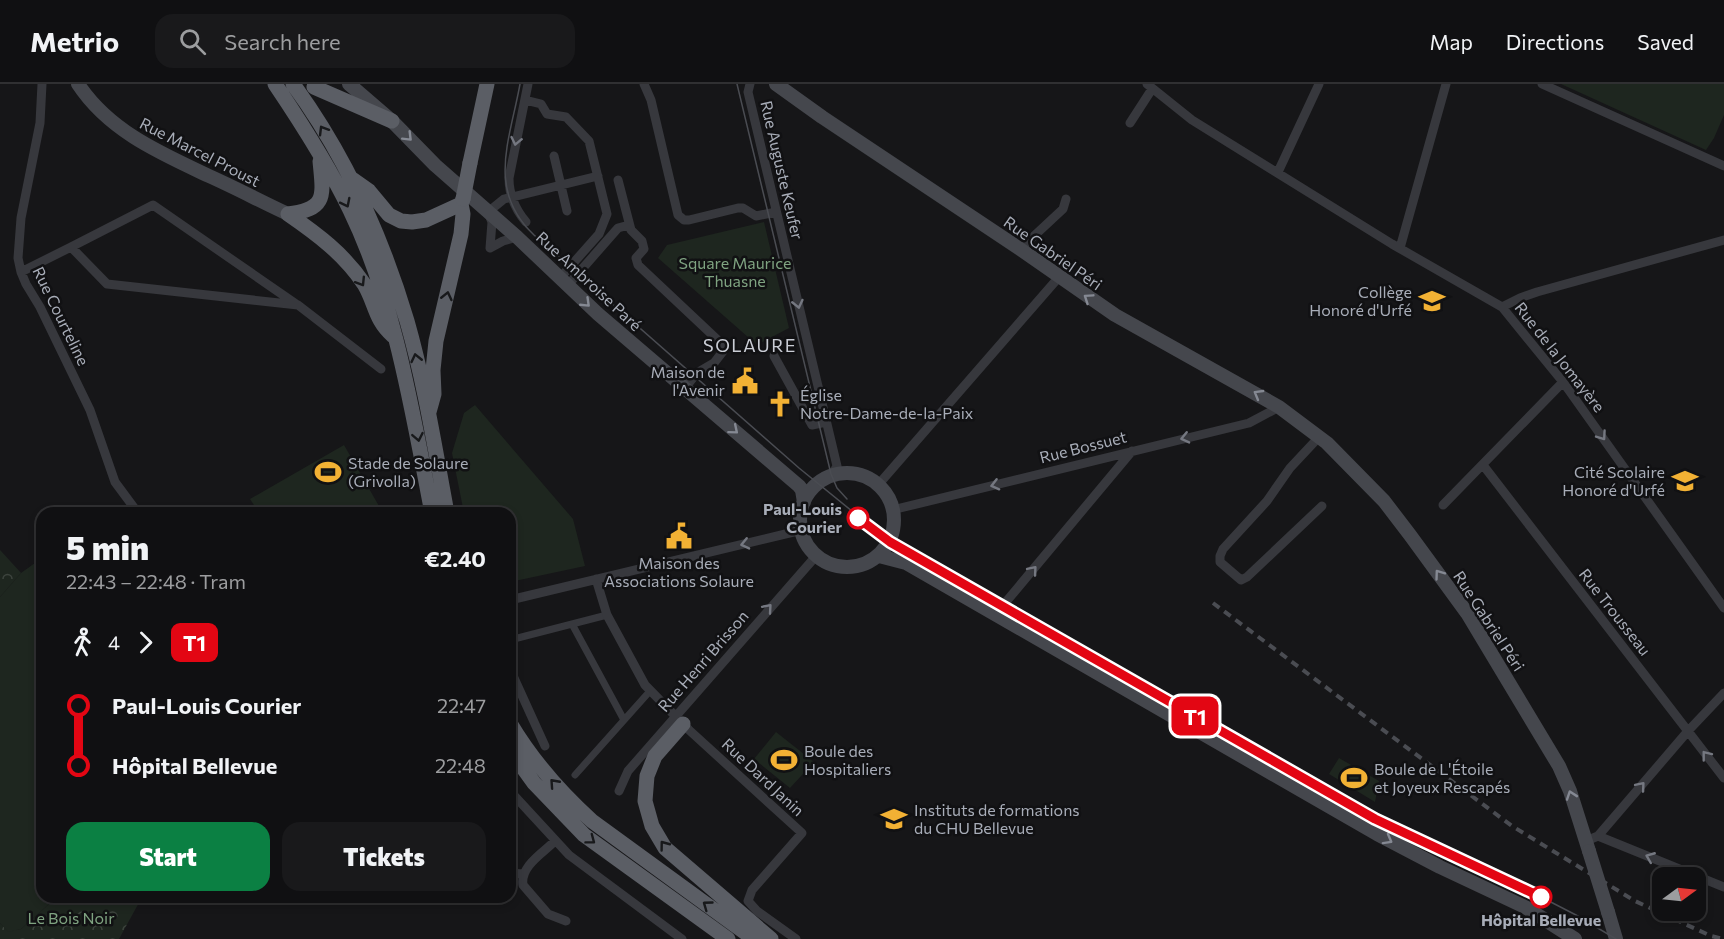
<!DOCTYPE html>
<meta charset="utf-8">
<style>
:root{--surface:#101012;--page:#19191b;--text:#f1f3f6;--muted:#9c9d9f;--line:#303032;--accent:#0b8043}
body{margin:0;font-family:Commissioner,sans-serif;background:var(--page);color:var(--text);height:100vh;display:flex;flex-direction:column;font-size:22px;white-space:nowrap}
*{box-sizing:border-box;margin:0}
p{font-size:20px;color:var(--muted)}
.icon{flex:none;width:33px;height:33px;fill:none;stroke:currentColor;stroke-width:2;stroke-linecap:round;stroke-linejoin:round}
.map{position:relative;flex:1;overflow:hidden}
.details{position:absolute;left:36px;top:423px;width:480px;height:396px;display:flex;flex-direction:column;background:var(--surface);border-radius:18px;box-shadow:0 3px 9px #0003,0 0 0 2px var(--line)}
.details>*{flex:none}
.badge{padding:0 12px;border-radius:9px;font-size:21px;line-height:39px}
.needle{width:39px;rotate:75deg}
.tools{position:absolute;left:1652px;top:783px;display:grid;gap:12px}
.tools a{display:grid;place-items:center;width:54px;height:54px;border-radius:12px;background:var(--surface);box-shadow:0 3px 9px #0003,0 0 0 2px var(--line);font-size:30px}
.map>.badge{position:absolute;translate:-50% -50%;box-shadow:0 0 0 3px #fff}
.legs{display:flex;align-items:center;gap:9px;height:66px;padding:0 30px;font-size:20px}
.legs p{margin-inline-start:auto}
.headline{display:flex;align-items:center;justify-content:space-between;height:102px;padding:0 30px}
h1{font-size:33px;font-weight:800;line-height:45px}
.cta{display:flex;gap:12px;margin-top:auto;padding:12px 30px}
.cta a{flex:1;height:69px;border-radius:18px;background:var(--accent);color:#fff;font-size:24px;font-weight:800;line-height:69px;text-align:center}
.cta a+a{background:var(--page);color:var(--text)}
ul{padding:0 30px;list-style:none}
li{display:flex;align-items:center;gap:21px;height:60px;font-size:22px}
li i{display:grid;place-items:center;width:9px;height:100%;margin:0 8px;background:currentColor}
li i::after{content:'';width:15px;height:15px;margin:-8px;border:4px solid;border-radius:50%;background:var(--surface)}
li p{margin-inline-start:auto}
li:first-child i{background:linear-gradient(#0000 50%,currentColor 0)}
li:last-child i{background:linear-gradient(currentColor 50%,#0000 0)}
header{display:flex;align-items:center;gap:36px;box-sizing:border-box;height:84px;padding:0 30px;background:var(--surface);border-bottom:2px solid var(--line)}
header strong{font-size:28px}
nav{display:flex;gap:33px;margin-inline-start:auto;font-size:21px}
.search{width:420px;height:54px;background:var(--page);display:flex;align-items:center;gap:15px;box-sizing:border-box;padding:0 21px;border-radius:18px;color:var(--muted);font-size:22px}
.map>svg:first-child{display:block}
.forest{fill:url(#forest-crowns)}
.park{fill:#1e261f}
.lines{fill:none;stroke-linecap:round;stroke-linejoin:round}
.pedestrian{stroke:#37383d;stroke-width:7}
.minor{stroke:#37383d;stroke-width:9}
.secondary{stroke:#45474d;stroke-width:14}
.trunk{stroke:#5b5e65;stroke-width:15}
.tram{stroke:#4a4c52;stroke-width:1.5}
.rail{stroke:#4a4c52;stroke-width:4;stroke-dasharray:8 6;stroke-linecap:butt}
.secondary-bridge{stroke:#45474d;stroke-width:14}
.trunk-bridge{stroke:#5b5e65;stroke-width:15}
.oneway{stroke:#18191b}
.oneway2{stroke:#858993}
.oneway3{stroke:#757881}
.line-1-casing{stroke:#fff;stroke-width:14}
.line-1{stroke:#e30613;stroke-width:9}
.stop-1-dot{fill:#fff;stroke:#e30613;stroke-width:3}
.labels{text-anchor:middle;stroke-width:5;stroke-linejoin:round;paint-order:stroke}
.street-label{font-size:16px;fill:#a8adb8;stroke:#111113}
.park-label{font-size:16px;fill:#7fa381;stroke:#111113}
.poi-label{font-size:16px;fill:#a8adb8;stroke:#111113;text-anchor:start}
.stop-label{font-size:16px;font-weight:bold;fill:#a8adb8;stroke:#111113;text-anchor:end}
.neighbourhood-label{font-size:18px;letter-spacing:1.5px;fill:#c9ccd4;stroke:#111113}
</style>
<header>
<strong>Metrio</strong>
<div class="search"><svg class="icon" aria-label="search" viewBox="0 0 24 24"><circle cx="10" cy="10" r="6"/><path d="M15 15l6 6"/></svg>Search here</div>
<nav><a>Map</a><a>Directions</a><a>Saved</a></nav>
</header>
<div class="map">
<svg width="1724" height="855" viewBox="0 0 1724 855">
<defs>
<pattern id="forest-crowns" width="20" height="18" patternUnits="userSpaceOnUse" patternTransform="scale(1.5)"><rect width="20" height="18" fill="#1e261f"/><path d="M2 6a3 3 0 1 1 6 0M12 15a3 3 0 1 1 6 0" fill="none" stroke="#3c433d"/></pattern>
</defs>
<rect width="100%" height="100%" fill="#161618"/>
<path class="forest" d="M0 466 21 489 0 513Z
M57 813H142L119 855H0V839L8 847 21 845Z"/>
<path class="park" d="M1561 0H1724V31L1714 54 1706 66Z
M764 138 789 244 757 261 658 174 667 161Z
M475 321 573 435 585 482 510 498V429H464L452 369 464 329Z
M344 361 383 429H259L250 415Z
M42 474V813H57L21 845 8 848 0 839V513L21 489Z
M776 648 814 678 790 704 754 675Z
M1339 674 1379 697 1375 718 1329 690Z"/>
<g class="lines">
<path class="pedestrian" d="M572 540 624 636
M510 556 607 531
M575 691 650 607"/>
<path class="minor" d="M42 0 40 39 21 134 18 174 21 188 26 200 40 223 90 326 115 398 138 429
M644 0 651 16 678 131 684 136H689L738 124H743L756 132 776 128
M750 0 748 8 837 382 833 389
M1147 0 1192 36 1392 160 1502 223 1563 298 1724 524
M1542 0 1724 82
M525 16 541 20 547 30 566 33 589 57 607 130 599 150 560 194
M1130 39 1152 5
M554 72 567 127
M1278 88 1319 0
M618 96 631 146 642 157 644 165 636 174 638 181 723 261 724 266 714 279 697 289 685 304
M526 138C515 125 509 111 509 94L528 0
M71 163 153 121 296 220
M490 164 492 138 488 128 504 115 598 92
M490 164 503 157 517 153
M1400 164 1446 0
M1020 165 1063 125 1066 115
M21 188 71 163 107 200 298 221 381 285
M568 201 618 144 629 141
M1502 223 1520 214 1537 208 1724 156
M774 272 812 341 826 338
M1319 353 1290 384 1267 417 1223 465 1220 472V478L1241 496 1247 493 1322 422
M1483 381 1724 694
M878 401 1059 193
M1443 421 1563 298
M892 426 1249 339 1279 323
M596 495 607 531 645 601 689 646 802 749 752 806 748 817 757 827 796 855
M510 516 802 446
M995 531 1132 367
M510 585 545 662
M510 707 569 771 682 855
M619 707 628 687 816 472
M1598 752 1724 803
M555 757C543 769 520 782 523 801L548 830 566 837
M1586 757 1598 752 1688 647 1724 609
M510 789 523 790"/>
<path class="secondary" d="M78 0C109 47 160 69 209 92 236 104 262 118 288 130
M349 0 392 37 435 81 517 153 598 230 799 402 802 406 804 418
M776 0 822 33 1020 165 1115 231 1279 323 1327 359 1384 417 1410 451 1467 529 1559 682 1570 707 1589 767
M800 436a47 47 0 1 1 94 0a47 47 0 1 1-94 0Z
M879 472 906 479 1377 750 1440 783 1525 823 1575 855
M1608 828 1616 855"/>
<path class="trunk" d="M275 0C302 40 329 82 350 126 396 221 412 327 432 429
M293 0C345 71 382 153 407 237 425 300 435 365 447 429
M314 3 392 37
M470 79 487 0
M352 95 369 107 389 131 401 137 412 138 426 136 461 120
M288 130C317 150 344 170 364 200 376 220 374 235 393 252
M288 130C328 125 323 111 320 77
M429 328 434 310 433 286 436 257 461 150 463 130 461 120 463 115
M510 639C532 676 560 708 592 737L754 855
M683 640 655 672 647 692 645 717 652 742 665 764 771 855
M510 666 534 699 584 751 728 855"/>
<path class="tram" d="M520 0C510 56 486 106 534 151L799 384 890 458 1375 735 1541 813 1576 831 1616 855
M737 0 831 390 837 404 847 415"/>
<path class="rail" d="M1213 519 1512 742 1635 817 1711 852 1723 855"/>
<path class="secondary-bridge" d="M1589 767 1608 828"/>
<path class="trunk-bridge" d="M463 115 470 79"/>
</g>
<defs><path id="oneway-chevron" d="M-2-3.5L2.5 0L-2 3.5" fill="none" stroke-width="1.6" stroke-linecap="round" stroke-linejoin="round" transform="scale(1.5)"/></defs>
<g class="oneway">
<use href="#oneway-chevron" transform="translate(323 46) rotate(-121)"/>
<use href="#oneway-chevron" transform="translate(346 119) rotate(63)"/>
<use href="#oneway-chevron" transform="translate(361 198) rotate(58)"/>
<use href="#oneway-chevron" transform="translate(447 212) rotate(-77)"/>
<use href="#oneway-chevron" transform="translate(416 274) rotate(-103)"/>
<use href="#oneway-chevron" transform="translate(418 353) rotate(79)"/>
<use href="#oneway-chevron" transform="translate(554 699) rotate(-132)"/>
<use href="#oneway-chevron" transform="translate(591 756) rotate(37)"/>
<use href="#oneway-chevron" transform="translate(664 761) rotate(-127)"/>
<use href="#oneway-chevron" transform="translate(707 821) rotate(-144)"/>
</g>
<g class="oneway2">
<use href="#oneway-chevron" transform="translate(408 53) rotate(45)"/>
<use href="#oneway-chevron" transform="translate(1088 214) rotate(-146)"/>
<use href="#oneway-chevron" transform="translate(586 219) rotate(44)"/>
<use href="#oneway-chevron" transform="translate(1258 310) rotate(-150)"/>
<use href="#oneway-chevron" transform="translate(734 346) rotate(40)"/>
<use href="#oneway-chevron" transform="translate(1439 490) rotate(-126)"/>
<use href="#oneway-chevron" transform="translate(1571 711) rotate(-109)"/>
<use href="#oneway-chevron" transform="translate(1388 756) rotate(29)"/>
</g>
<g class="oneway3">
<use href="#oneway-chevron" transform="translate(516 57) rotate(102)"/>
<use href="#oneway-chevron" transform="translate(798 220) rotate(77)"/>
<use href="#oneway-chevron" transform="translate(1602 352) rotate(55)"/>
<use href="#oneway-chevron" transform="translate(1185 354) rotate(167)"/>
<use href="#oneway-chevron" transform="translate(995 401) rotate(166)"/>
<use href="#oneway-chevron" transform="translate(745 460) rotate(167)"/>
<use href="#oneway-chevron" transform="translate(1033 486) rotate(-50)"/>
<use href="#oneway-chevron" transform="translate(768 524) rotate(-49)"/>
<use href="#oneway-chevron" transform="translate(1706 671) rotate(-128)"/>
<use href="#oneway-chevron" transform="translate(1641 702) rotate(-50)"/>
<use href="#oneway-chevron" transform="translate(1650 773) rotate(-158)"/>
</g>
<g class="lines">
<g class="line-1-casing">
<path id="line-1" d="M858 434 890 458 1375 735 1541 813"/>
</g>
<use href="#line-1" class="line-1"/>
</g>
<defs>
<g id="school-bare" transform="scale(2.07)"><path d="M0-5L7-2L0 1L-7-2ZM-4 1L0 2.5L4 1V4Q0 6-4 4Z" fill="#f2b134" stroke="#111113" stroke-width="2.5" paint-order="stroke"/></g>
<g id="civic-bare" transform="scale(2.07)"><path d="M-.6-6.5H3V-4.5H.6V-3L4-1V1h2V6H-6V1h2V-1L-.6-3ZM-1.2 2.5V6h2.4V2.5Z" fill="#f2b134" stroke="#111113" stroke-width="2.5" paint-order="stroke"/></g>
<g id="church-bare" transform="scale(2.07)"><path d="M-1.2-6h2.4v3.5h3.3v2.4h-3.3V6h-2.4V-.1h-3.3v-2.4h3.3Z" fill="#f2b134" stroke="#111113" stroke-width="2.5" paint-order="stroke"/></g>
<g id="stadium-bare" transform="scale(2.07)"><path d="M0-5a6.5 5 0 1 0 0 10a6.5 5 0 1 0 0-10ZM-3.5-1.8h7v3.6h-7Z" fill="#f2b134" stroke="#111113" stroke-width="2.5" paint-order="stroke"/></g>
<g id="university-bare" transform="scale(2.07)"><path d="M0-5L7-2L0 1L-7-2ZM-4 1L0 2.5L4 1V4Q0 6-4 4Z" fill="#f2b134" stroke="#111113" stroke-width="2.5" paint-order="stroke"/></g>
</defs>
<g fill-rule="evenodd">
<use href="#school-bare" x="1432" y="217"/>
<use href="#civic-bare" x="745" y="297"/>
<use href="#church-bare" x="780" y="320"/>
<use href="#stadium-bare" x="328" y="388"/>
<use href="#school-bare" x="1685" y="397"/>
<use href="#civic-bare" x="679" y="452"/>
<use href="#stadium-bare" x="784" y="676"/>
<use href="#stadium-bare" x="1354" y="694"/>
<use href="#university-bare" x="894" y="735"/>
</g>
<g class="stop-1-dot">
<circle cx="858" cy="434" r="10"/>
<circle cx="1541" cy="813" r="10"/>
</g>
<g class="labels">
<g class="street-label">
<text transform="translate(200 68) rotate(27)" y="6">Rue Marcel Proust</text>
<text transform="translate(782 86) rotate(77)" y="6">Rue Auguste Keufer</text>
<text transform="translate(1053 169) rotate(35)" y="6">Rue Gabriel Péri</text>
<text transform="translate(589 197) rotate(43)" y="6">Rue Ambroise Paré</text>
<text transform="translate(61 232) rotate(64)" y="6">Rue Courteline</text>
<text transform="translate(1560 273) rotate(52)" y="6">Rue de la Jomayère</text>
<text transform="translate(1083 363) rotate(-14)" y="6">Rue Bossuet</text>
<text transform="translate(1615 528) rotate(52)" y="6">Rue Trousseau</text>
<text transform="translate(1489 537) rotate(57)" y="6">Rue Gabriel Péri</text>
<text transform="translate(703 577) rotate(-49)" y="6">Rue Henri Brisson</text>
<text transform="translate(763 693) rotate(43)" y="6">Rue Dard Janin</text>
</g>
<g class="park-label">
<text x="735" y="185">Square Maurice<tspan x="735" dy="18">Thuasne</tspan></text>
<text x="71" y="840">Le Bois Noir</text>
</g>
<g class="poi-label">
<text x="1412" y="214" text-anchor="end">Collège<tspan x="1412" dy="18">Honoré d'Urfé</tspan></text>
<text x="725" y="294" text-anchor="end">Maison de<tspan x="725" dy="18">l'Avenir</tspan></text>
<text x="800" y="317">Église<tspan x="800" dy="18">Notre-Dame-de-la-Paix</tspan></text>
<text x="348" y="385">Stade de Solaure<tspan x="348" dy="18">(Grivolla)</tspan></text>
<text x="1665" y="394" text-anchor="end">Cité Scolaire<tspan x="1665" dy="18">Honoré d'Urfé</tspan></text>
<text x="679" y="485" text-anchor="middle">Maison des<tspan x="679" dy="18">Associations Solaure</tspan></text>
<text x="804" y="673">Boule des<tspan x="804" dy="18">Hospitaliers</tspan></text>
<text x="1374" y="691">Boule de L'Étoile<tspan x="1374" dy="18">et Joyeux Rescapés</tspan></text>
<text x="914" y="732">Instituts de formations<tspan x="914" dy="18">du CHU Bellevue</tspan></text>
</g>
<g class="stop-label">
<text x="842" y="431">Paul-Louis<tspan x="842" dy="18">Courier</tspan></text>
<text x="1541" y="842" text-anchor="middle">Hôpital Bellevue</text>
</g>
<g class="neighbourhood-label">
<text x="750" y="268">SOLAURE</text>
</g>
</g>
</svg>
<div class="tools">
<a><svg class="needle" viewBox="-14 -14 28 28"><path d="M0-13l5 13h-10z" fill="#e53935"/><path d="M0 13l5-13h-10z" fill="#9c9d9f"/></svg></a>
</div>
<b class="badge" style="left:1195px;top:632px;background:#e30613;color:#fff">T1</b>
<section class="details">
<div class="headline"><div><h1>5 min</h1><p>22:43 – 22:48 · Tram</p></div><b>€2.40</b></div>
<div class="legs"><svg class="icon" aria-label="walk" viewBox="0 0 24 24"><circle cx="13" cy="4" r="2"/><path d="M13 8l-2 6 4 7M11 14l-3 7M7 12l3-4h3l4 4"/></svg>4<svg class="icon" aria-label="forward" viewBox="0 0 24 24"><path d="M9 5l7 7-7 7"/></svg><b class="badge" style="background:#e30613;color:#fff">T1</b></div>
<ul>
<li><i style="color:#e30613"></i><b>Paul-Louis Courier</b><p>22:47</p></li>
<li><i style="color:#e30613"></i><b>Hôpital Bellevue</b><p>22:48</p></li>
</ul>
<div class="cta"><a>Start</a><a>Tickets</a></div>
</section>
</div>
